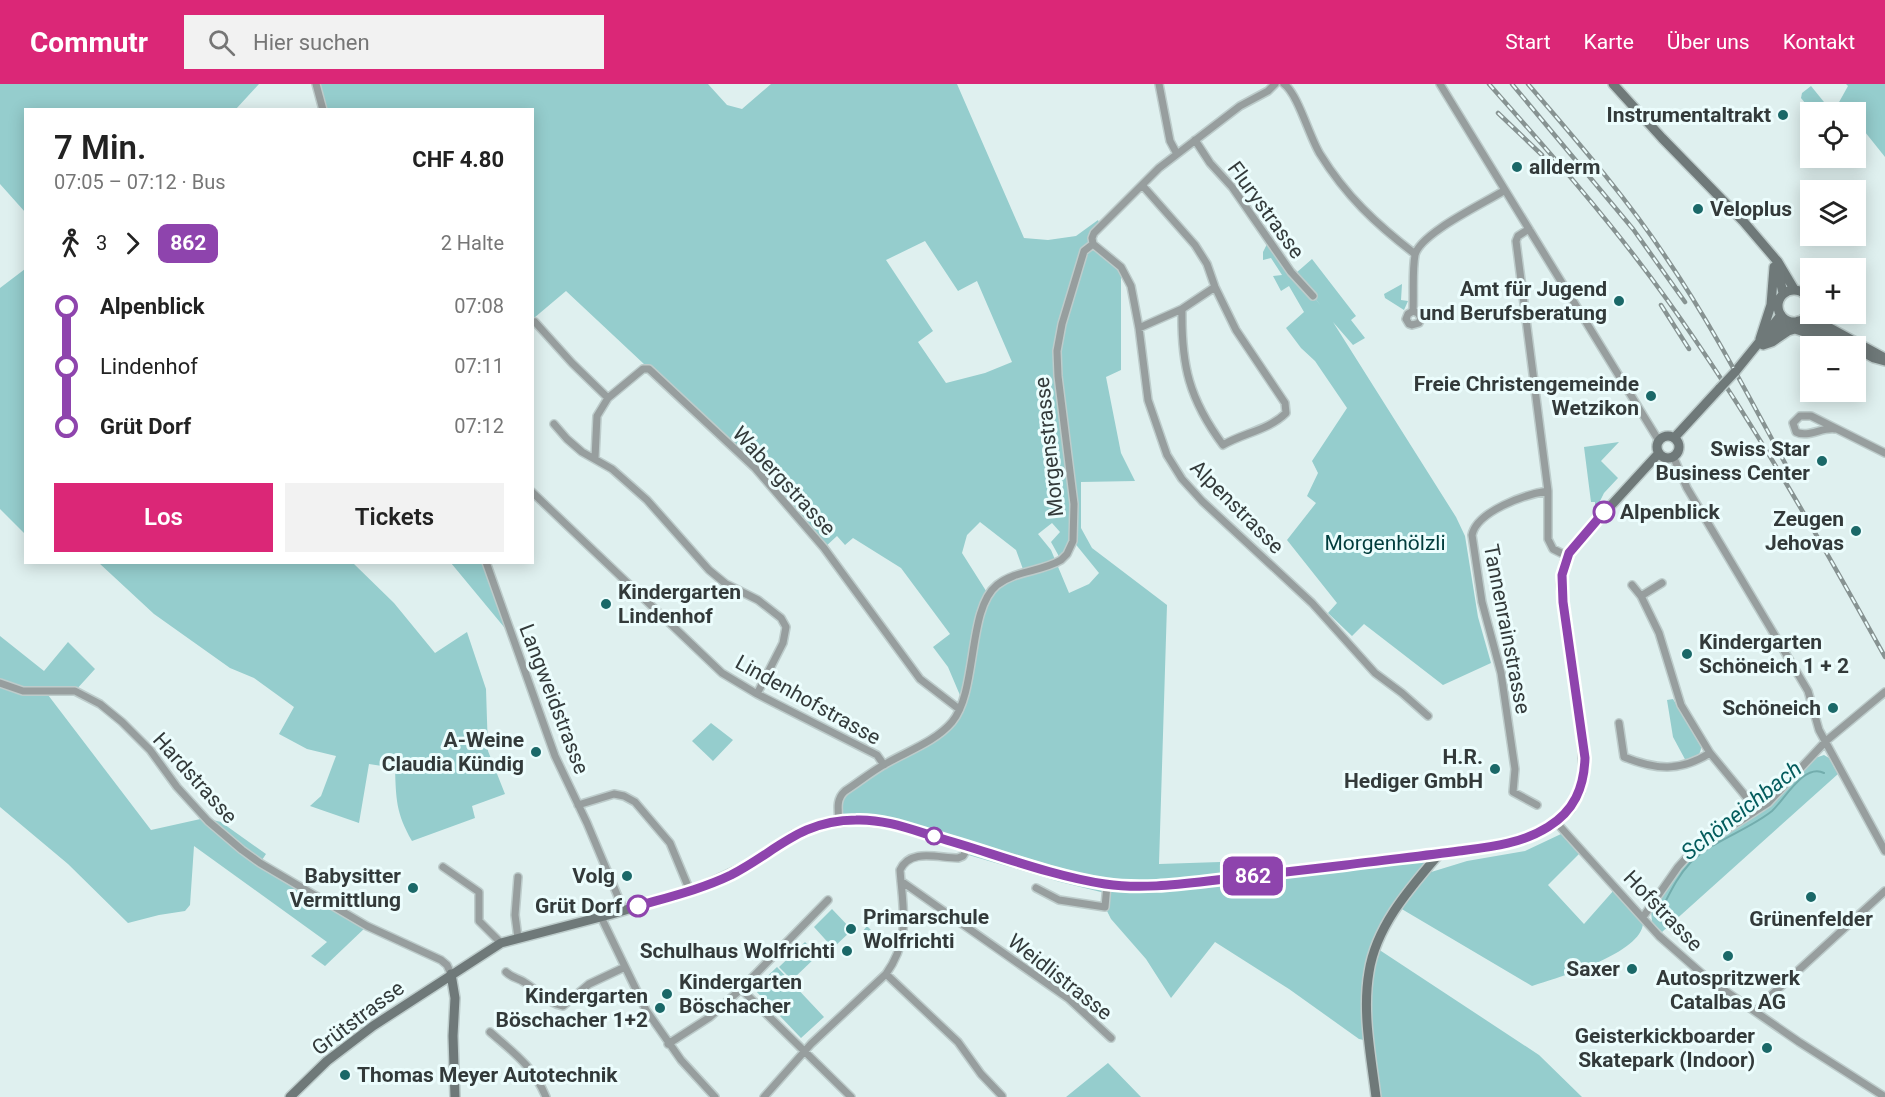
<!DOCTYPE html>
<html lang="de">
<meta charset="utf-8">
<style>
:root{--surface:#fff;--page:#f2f2f2;--text:#222;--muted:#767676;--accent:#db2777}
body{margin:0;font-family:Roboto,sans-serif;background:var(--page);color:var(--text);height:100vh;display:flex;flex-direction:column;font-size:22px;white-space:nowrap}
*{box-sizing:border-box;margin:0}
p{font-size:20px;color:var(--muted)}
.icon{flex:none;width:33px;height:33px;fill:none;stroke:currentColor;stroke-width:2;stroke-linecap:round;stroke-linejoin:round}
.map{position:relative;flex:1;overflow:hidden}
.sheet{position:absolute;left:24px;top:24px;width:510px;height:456px;display:flex;flex-direction:column;background:var(--surface);border-radius:0px;box-shadow:0 3px 15px #0003}
.sheet>*{flex:none}
.badge{padding:0 12px;border-radius:9px;font-size:21px;line-height:39px}
.controls{position:absolute;left:1800px;top:18px;display:grid;gap:12px}
.controls a{display:grid;place-items:center;width:66px;height:66px;border-radius:0px;background:var(--surface);box-shadow:0 3px 15px #0003;font-size:30px}
.map>.badge{position:absolute;translate:-50% -50%;box-shadow:0 0 0 3px #fff}
.legs{display:flex;align-items:center;gap:9px;height:66px;padding:0 30px;font-size:20px}
.legs p{margin-inline-start:auto}
.headline{display:flex;align-items:center;justify-content:space-between;height:102px;padding:0 30px}
h1{font-size:33px;font-weight:600;line-height:45px}
.button{display:flex;gap:12px;margin-top:auto;padding:12px 30px}
.button a{flex:1;height:69px;border-radius:0px;background:var(--accent);color:#fff;font-size:24px;font-weight:600;line-height:69px;text-align:center}
.button a+a{background:var(--page);color:var(--text)}
ul{padding:0 30px;list-style:none}
li{display:flex;align-items:center;gap:21px;height:60px;font-size:22px}
li i{display:grid;place-items:center;width:9px;height:100%;margin:0 8px;background:currentColor}
li i::after{content:'';width:15px;height:15px;margin:-8px;border:4px solid;border-radius:50%;background:var(--surface)}
li p{margin-inline-start:auto}
li:first-child i{background:linear-gradient(#0000 50%,currentColor 0)}
li:last-child i{background:linear-gradient(currentColor 50%,#0000 0)}
header{display:flex;align-items:center;gap:36px;box-sizing:border-box;height:84px;padding:0 30px;background:var(--accent);color:#fff}
header strong{font-size:28px}
nav{display:flex;gap:33px;margin-inline-start:auto;font-size:21px}
.search{width:420px;height:54px;background:var(--page);display:flex;align-items:center;gap:15px;box-sizing:border-box;padding:0 21px;border-radius:0px;color:var(--muted);font-size:22px}
.map>svg:first-child{display:block}
.green{fill:#95cdcd;fill-rule:evenodd}
.lines{fill:none;stroke-linecap:round;stroke-linejoin:round}
.stream{stroke:#73adad;stroke-width:2}
.street-casing{stroke:#bdcccb;stroke-width:10}
.secondary-casing{stroke:#bdcccb;stroke-width:12}
.street{stroke:#979e9e;stroke-width:7}
.secondary{stroke:#6f7979;stroke-width:9}
.rail-casing{stroke:#879392;stroke-width:4.5}
.rail{stroke:#ecfdfd;stroke-width:2;stroke-dasharray:7;stroke-linecap:butt}
.secondary-bridge-casing{stroke:#bdcccb;stroke-width:12;stroke-linecap:butt}
.secondary-bridge{stroke:#6f7979;stroke-width:9}
.line-1-casing{stroke:#fff;stroke-width:14}
.line-1{stroke:#8e44ad;stroke-width:9}
.poi-dot{fill:#1a6868;stroke:#ecfdfd;stroke-width:2}
.stop-1-dot{fill:#fff;stroke:#8e44ad;stroke-width:3}
.labels{text-anchor:middle;stroke-width:6;stroke-linejoin:round;paint-order:stroke}
.poi-label{font-size:21px;font-weight:bold;fill:#333a3a;stroke:#ecfdfd;text-anchor:end}
.street-label{font-size:21px;fill:#333a3a;stroke:#ecfdfd}
.stop-label{font-size:21px;font-weight:bold;fill:#333a3a;stroke:#ecfdfd;text-anchor:start}
.park-label{font-size:21px;fill:#013c3c;stroke:#ecfdfd}
.water-label{font-size:22px;font-style:italic;fill:#035c5d;stroke:#ecfdfd}
</style>
<header>
<strong>Commutr</strong>
<div class="search"><svg class="icon" aria-label="search" viewBox="0 0 24 24"><circle cx="10" cy="10" r="6"/><path d="M15 15l6 6"/></svg>Hier suchen</div>
<nav><a>Start</a><a>Karte</a><a>Über uns</a><a>Kontakt</a></nav>
</header>
<div class="map">
<svg width="1885" height="1013" viewBox="0 0 1885 1013">
<rect width="100%" height="100%" fill="#dff0ef"/>
<path class="green" d="M0 0H259L236 25 26 26 25 128 0 100Z
M316 0H708L727 21 742 25 771 0H957L1024 154 1048 156 1076 152 1098 136 1101 143 1092 154 1121 183V286L1106 293 1121 369 1135 397 1081 398V444L1092 464 1167 521 1159 780 1220 778V795L1439 770 1412 801 1378 865 1539 971 1582 1013H1376L1369 957 1359 955 1289 905 1215 858 1171 914 1146 875 1111 835 1105 823V809L1060 798 965 770 969 763 893 740 839 737 840 712 951 639 962 616 948 583 933 563 950 550 901 484 853 454 845 461 837 452 824 464 755 384 566 207 534 234 532 26 323 25ZM925 157 958 207 977 197 1012 278 985 289 946 299 918 258 933 247 886 176ZM980 438 1016 466 1024 488 996 502 988 510 962 469 967 451ZM1052 439 1060 448 1051 458 1061 476 1073 457 1099 489 1089 500 1069 509 1051 466 1038 450Z
M1846 0H1885V73L1861 43 1858 45 1856 42V28H1845L1838 20 1848 2Z
M1811 2 1824 18 1815 25 1809 24 1801 14 1802 9Z
M1269 156 1321 222 1296 189 1312 175 1356 232 1351 236 1365 254 1353 261 1333 238 1456 433 1465 452 1478 533 1491 579 1443 601 1364 540 1352 552 1328 529 1337 519 1287 456 1316 419 1307 412 1318 389 1312 377 1347 324 1315 277 1301 264 1286 244 1304 228 1289 202 1281 207 1273 192 1282 191 1271 174 1263 176V168Z
M25 185V450L0 425V204Z
M1402 200 1401 216 1408 217 1404 226 1385 214 1384 210Z
M1619 358 1601 377 1618 394 1604 409 1598 421 1595 422V418H1591L1584 363Z
M99 479H353L394 519 435 569 467 548 486 605 488 667 505 710 472 722 475 734 412 757C396 729 396 715 395 684L369 680 359 739 310 722 321 712 336 672 307 665 279 650 294 623 254 594 230 584 154 530Z
M451 479H486L514 555Z
M0 552 44 587 68 558 95 585 75 607H45L151 746 205 734 221 738 266 770 260 779 367 842 325 882 311 872 327 858 194 762 190 821 185 827 159 831 128 839 68 780 0 723Z
M1673 615 1701 660C1702 671 1696 674 1687 679L1673 653 1667 616Z
M711 639 733 656 713 677 692 657Z
M1824 671 1829 674 1838 690 1662 848 1652 838 1651 827 1683 780 1702 763 1772 721 1815 674Z
M1561 750 1581 768 1548 801 1584 840 1614 806 1643 838C1644 869 1557 894 1532 902L1400 824 1428 789 1467 777 1525 767Z
M832 825 852 846 833 864 814 843Z
M867 842 877 852 880 849 889 857 881 865 863 847Z
M805 858 818 871 792 896 779 883Z
M777 883 824 933 801 954 754 905Z
M1108 979 1141 1013H1066Z"/>
<g class="lines">
<path class="stream" d="M1661 826C1670 809 1677 793 1690 779 1713 756 1747 747 1772 727 1785 715 1804 679 1824 689"/>
<g class="street-casing">
<path id="street" d="M316 0 323 26
M1159 0 1170 57 1177 70
M1284 0C1298 10 1309 52 1320 70 1346 112 1376 140 1415 170
M1440 0 1659 357
M1195 56 1210 79 1232 103 1291 188 1313 212
M1142 101 1195 161 1207 180 1215 203 1236 246 1285 319 1286 329C1269 346 1243 349 1223 361 1189 315 1181 281 1182 225
M1529 145 1518 152 1516 157 1548 407V455L1553 465 1567 472
M1093 160 1121 183 1131 202 1139 244 1148 316 1167 371 1182 395 1202 417 1312 519 1375 589 1402 609 1428 632
M1093 160 1092 154 1094 149 1159 84 1240 22 1268 7 1275 0
M1413 227 1418 229 1421 234 1419 239 1412 241 1409 240 1406 235 1408 230 1413 227C1414 209 1412 188 1415 171 1420 149 1485 119 1505 106
M535 238 572 279 608 314
M1139 244 1182 225 1215 203
M554 340 567 355 582 368 612 385 647 416 709 486 726 500 758 516 781 534 786 543 783 559 757 610
M1835 345C1822 343 1808 354 1796 348L1793 339 1800 332H1811L1885 369
M1673 372 1687 404 1808 607 1819 646 1885 767
M595 374 597 332 608 314 643 285H649L755 384 824 464 920 595 959 625
M532 408 722 589 757 610 877 671 884 681
M486 478 555 672 587 739 624 827
M1632 501 1641 512 1659 549 1681 621 1710 669 1757 726
M1641 512 1662 499
M0 599 23 607H75L100 620 122 638 150 666 177 703 208 737 242 766 260 779 367 842 441 876 447 881 451 890
M1619 639 1624 673C1656 686 1680 688 1710 669
M578 721 614 710 624 712 635 718 670 759 690 807
M1537 721 1513 708 1515 685 1501 589 1482 518 1472 451C1477 427 1526 410 1548 407
M839 737C838 725 836 715 845 707 859 698 872 687 887 679 908 667 936 657 952 638 978 607 967 525 997 501 1016 486 1041 488 1061 476L1067 470 1073 457 1074 420 1058 292 1057 267 1062 240 1084 167 1093 160
M1556 738 1659 852 1708 895 1799 958 1885 1013
M443 783 479 808V837L501 859
M901 797 1069 915 1111 954
M1036 804 1059 816 1105 823 1107 801
M601 833 646 926 681 976 715 1013
M1643 833 1678 783 1687 773 1698 764 1768 719 1826 657 1885 608
M518 854 515 831 518 793
M506 888C512 894 518 894 524 898 538 906 546 919 563 922L589 900 625 883
M886 890 958 958 981 990 1002 1012
M741 905 851 1013
M1756 928 1767 915 1885 807
M490 948C514 969 533 982 546 1013
M668 960 710 933 741 905 828 816
M764 1013 811 960 886 890C911 855 903 826 900 786 910 764 938 774 958 774L963 772 969 762"/>
</g>
<g class="secondary-casing">
<path id="secondary" d="M1613 0 1662 54 1743 137 1778 178 1794 205
M1774 184 1780 196 1783 209
M1778 222a16 16 0 1 1 32 0a16 16 0 1 1-32 0Z
M1808 229 1817 237 1885 274
M1798 237 1814 243 1853 262
M1760 255 1771 221 1774 183
M1767 257 1788 237
M1763 261 1772 258 1788 247 1795 245 1823 254H1836
M1856 264 1874 274 1885 277
M1735 288 1781 231
M1657 363a11 11 0 1 1 22 0a11 11 0 1 1-22 0Z
M1674 354 1720 304
M451 890 455 914 453 952 455 1013
M290 1013 327 977 373 942 501 859 612 830 702 803 747 782 794 751 822 740 857 736 893 740 1063 791 1107 801 1132 802H1159L1220 796 1439 770 1499 761 1525 755 1556 738 1570 725 1580 707 1584 686 1582 651 1561 500 1565 478 1573 463 1659 369
M1376 1013C1371 972 1362 929 1369 888 1376 842 1410 804 1439 770"/>
</g>
<use href="#street" class="street"/>
<use href="#secondary" class="secondary"/>
<g class="rail-casing">
<path id="rail" d="M1489 0C1551 70 1613 140 1668 217 1749 330 1818 452 1885 573
M1512 0 1633 145 1685 218
M1528 0C1577 57 1626 113 1667 175 1714 244 1752 319 1792 392
M1498 29 1542 71
M1661 221 1689 265"/>
</g>
<use href="#rail" class="rail"/>
<g class="secondary-bridge-casing">
<path id="secondary-bridge" d="M1720 304 1735 288"/>
</g>
<use href="#secondary-bridge" class="secondary-bridge"/>
</g>
<g class="lines">
<g class="line-1-casing">
<path id="line-1" d="M638 822C669 813 702 805 731 791 776 768 800 736 856 736 884 735 910 745 936 753 990 768 1051 792 1105 800 1139 805 1174 801 1208 797 1254 792 1300 786 1346 781 1384 776 1422 772 1459 767 1490 763 1521 760 1548 743 1574 727 1584 704 1585 674L1563 518 1562 491 1569 469 1604 428"/>
</g>
<use href="#line-1" class="line-1"/>
</g>
<g class="poi-dot">
<circle cx="1783" cy="31" r="6"/>
<circle cx="1517" cy="83" r="6"/>
<circle cx="1698" cy="125" r="6"/>
<circle cx="1619" cy="217" r="6"/>
<circle cx="1651" cy="312" r="6"/>
<circle cx="1822" cy="377" r="6"/>
<circle cx="1856" cy="447" r="6"/>
<circle cx="606" cy="520" r="6"/>
<circle cx="1687" cy="570" r="6"/>
<circle cx="1833" cy="624" r="6"/>
<circle cx="536" cy="668" r="6"/>
<circle cx="1495" cy="685" r="6"/>
<circle cx="627" cy="792" r="6"/>
<circle cx="413" cy="804" r="6"/>
<circle cx="1811" cy="813" r="6"/>
<circle cx="851" cy="845" r="6"/>
<circle cx="847" cy="867" r="6"/>
<circle cx="1728" cy="872" r="6"/>
<circle cx="1632" cy="885" r="6"/>
<circle cx="667" cy="910" r="6"/>
<circle cx="660" cy="924" r="6"/>
<circle cx="1767" cy="964" r="6"/>
<circle cx="345" cy="991" r="6"/>
</g>
<g class="stop-1-dot">
<circle cx="1604" cy="428" r="10"/>
<circle cx="934" cy="752" r="8"/>
<circle cx="638" cy="822" r="10"/>
</g>
<g class="labels">
<g class="poi-label">
<text x="1771" y="38">Instrumentaltrakt</text>
<text x="1529" y="90" text-anchor="start">allderm</text>
<text x="1710" y="132" text-anchor="start">Veloplus</text>
<text x="1607" y="212">Amt für Jugend<tspan x="1607" dy="24">und Berufsberatung</tspan></text>
<text x="1639" y="307">Freie Christengemeinde<tspan x="1639" dy="24">Wetzikon</tspan></text>
<text x="1810" y="372">Swiss Star<tspan x="1810" dy="24">Business Center</tspan></text>
<text x="1844" y="442">Zeugen<tspan x="1844" dy="24">Jehovas</tspan></text>
<text x="618" y="515" text-anchor="start">Kindergarten<tspan x="618" dy="24">Lindenhof</tspan></text>
<text x="1699" y="565" text-anchor="start">Kindergarten<tspan x="1699" dy="24">Schöneich 1 + 2</tspan></text>
<text x="1821" y="631">Schöneich</text>
<text x="524" y="663">A-Weine<tspan x="524" dy="24">Claudia Kündig</tspan></text>
<text x="1483" y="680">H.R.<tspan x="1483" dy="24">Hediger GmbH</tspan></text>
<text x="401" y="799">Babysitter<tspan x="401" dy="24">Vermittlung</tspan></text>
<text x="615" y="799">Volg</text>
<text x="863" y="840" text-anchor="start">Primarschule<tspan x="863" dy="24">Wolfrichti</tspan></text>
<text x="1811" y="842" text-anchor="middle">Grünenfelder</text>
<text x="835" y="874">Schulhaus Wolfrichti</text>
<text x="1620" y="892">Saxer</text>
<text x="1728" y="901" text-anchor="middle">Autospritzwerk<tspan x="1728" dy="24">Catalbas AG</tspan></text>
<text x="679" y="905" text-anchor="start">Kindergarten<tspan x="679" dy="24">Böschacher</tspan></text>
<text x="648" y="919">Kindergarten<tspan x="648" dy="24">Böschacher 1+2</tspan></text>
<text x="1755" y="959">Geisterkickboarder<tspan x="1755" dy="24">Skatepark (Indoor)</tspan></text>
<text x="357" y="998" text-anchor="start">Thomas Meyer Autotechnik</text>
</g>
<g class="street-label">
<text transform="translate(1266 126) rotate(54)" y="7">Flurystrasse</text>
<text transform="translate(1049 363) rotate(-96)" y="7">Morgenstrasse</text>
<text transform="translate(784 397) rotate(47)" y="7">Wabergstrasse</text>
<text transform="translate(1237 423) rotate(45)" y="7">Alpenstrasse</text>
<text transform="translate(1507 545) rotate(79)" y="7">Tannenrainstrasse</text>
<text transform="translate(554 615) rotate(69)" y="7">Langweidstrasse</text>
<text transform="translate(808 616) rotate(29)" y="7">Lindenhofstrasse</text>
<text transform="translate(195 694) rotate(48)" y="7">Hardstrasse</text>
<text transform="translate(1663 827) rotate(46)" y="7">Hofstrasse</text>
<text transform="translate(1060 893) rotate(38)" y="7">Weidlistrasse</text>
<text transform="translate(358 934) rotate(-37)" y="7">Grütstrasse</text>
</g>
<g class="stop-label">
<text x="1620" y="435">Alpenblick</text>
<text x="622" y="829" text-anchor="end">Grüt Dorf</text>
</g>
<g class="park-label">
<text x="1385" y="466">Morgenhölzli</text>
</g>
<g class="water-label">
<text transform="translate(1741 726) rotate(-38)" y="8">Schöneichbach</text>
</g>
</g>
</svg>
<div class="controls">
<a><svg class="icon" aria-label="locate" viewBox="0 0 24 24"><circle cx="12" cy="12" r="6"/><path d="M12 2v4M12 18v4M2 12h4M18 12h4"/></svg></a>
<a><svg class="icon" aria-label="layers" viewBox="0 0 24 24"><path d="M12 4l9 5-9 5-9-5zM3 14l9 5 9-5"/></svg></a>
<a>+</a>
<a>−</a>
</div>
<b class="badge" style="left:1253px;top:792px;background:#8e44ad;color:#fff">862</b>
<section class="sheet">
<div class="headline"><div><h1>7 Min.</h1><p>07:05 – 07:12 · Bus</p></div><b>CHF 4.80</b></div>
<div class="legs"><svg class="icon" aria-label="walk" viewBox="0 0 24 24"><circle cx="13" cy="4" r="2"/><path d="M13 8l-2 6 4 7M11 14l-3 7M7 12l3-4h3l4 4"/></svg>3<svg class="icon" aria-label="forward" viewBox="0 0 24 24"><path d="M9 5l7 7-7 7"/></svg><b class="badge" style="background:#8e44ad;color:#fff">862</b><p>2 Halte</p></div>
<ul>
<li><i style="color:#8e44ad"></i><b>Alpenblick</b><p>07:08</p></li>
<li><i style="color:#8e44ad"></i><span>Lindenhof</span><p>07:11</p></li>
<li><i style="color:#8e44ad"></i><b>Grüt Dorf</b><p>07:12</p></li>
</ul>
<div class="button"><a>Los</a><a>Tickets</a></div>
</section>
</div>
